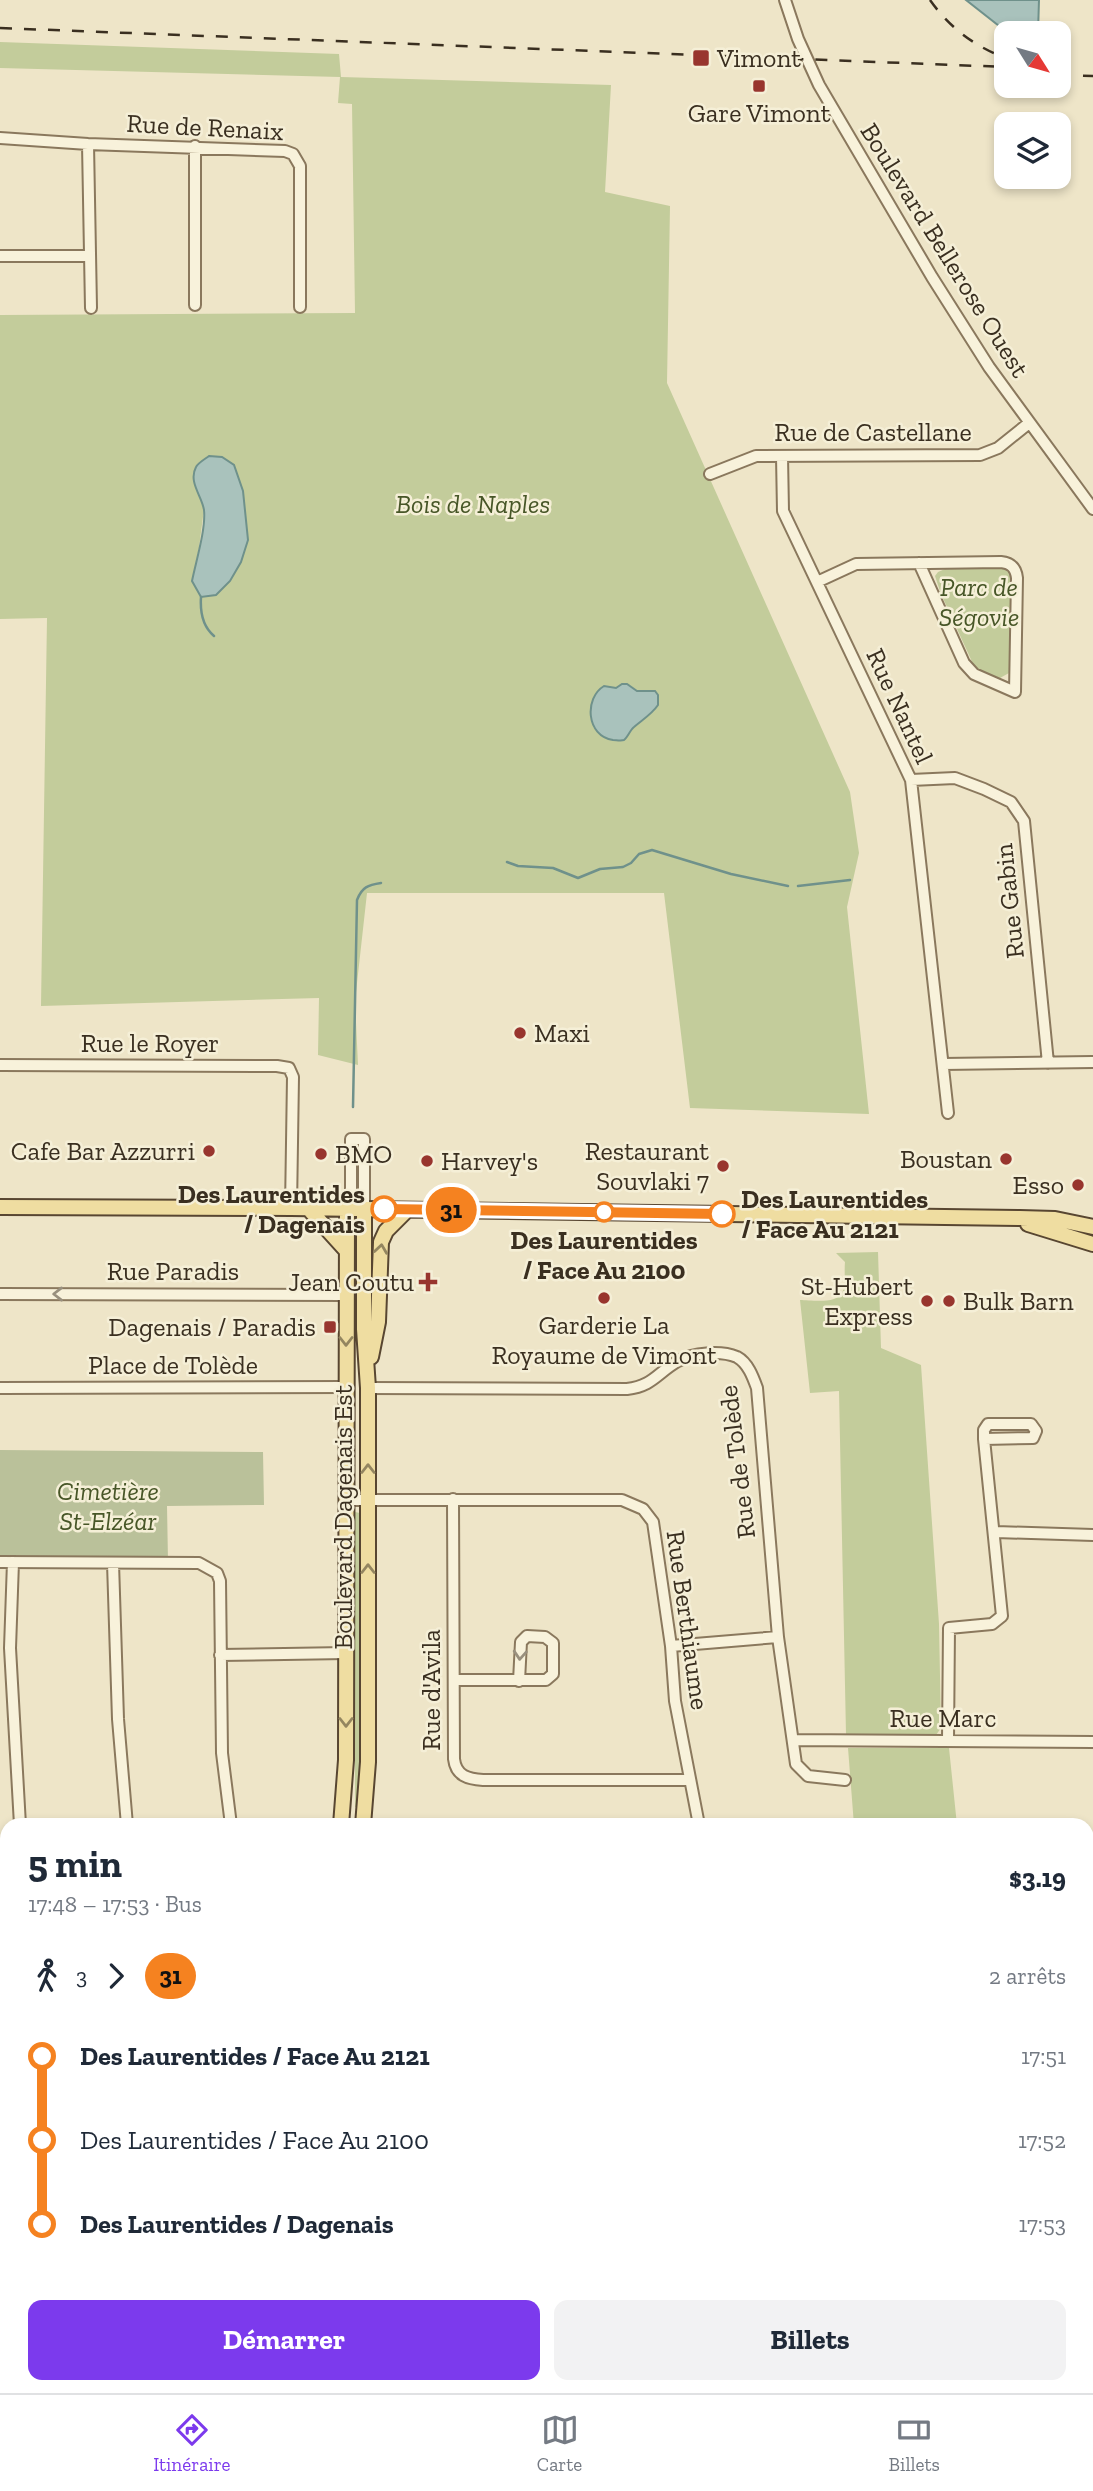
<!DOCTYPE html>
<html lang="fr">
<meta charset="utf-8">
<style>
:root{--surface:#fff;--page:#f2f2f3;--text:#1f2937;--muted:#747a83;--line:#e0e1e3;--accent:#7c3aed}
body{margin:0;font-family:"Zilla Slab",serif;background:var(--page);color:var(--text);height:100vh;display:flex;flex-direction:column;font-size:26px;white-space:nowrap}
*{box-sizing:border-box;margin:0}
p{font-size:23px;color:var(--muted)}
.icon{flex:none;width:38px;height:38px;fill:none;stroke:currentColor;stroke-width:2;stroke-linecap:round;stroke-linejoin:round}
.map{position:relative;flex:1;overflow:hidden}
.side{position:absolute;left:0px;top:1818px;width:1094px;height:576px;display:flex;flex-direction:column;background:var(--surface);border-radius:21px 21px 0 0;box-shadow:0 4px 10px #0003}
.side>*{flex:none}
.badge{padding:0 14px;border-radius:23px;font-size:24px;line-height:46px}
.needle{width:46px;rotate:127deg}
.tools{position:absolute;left:994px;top:21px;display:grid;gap:14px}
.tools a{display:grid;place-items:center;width:77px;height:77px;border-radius:14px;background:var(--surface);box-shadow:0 4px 10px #0003;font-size:35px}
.map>.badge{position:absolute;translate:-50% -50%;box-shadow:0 0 0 4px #fff}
.legs{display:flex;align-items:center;gap:10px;height:77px;padding:0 28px;font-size:23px}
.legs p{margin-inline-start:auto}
.headline{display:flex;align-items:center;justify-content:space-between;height:119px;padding:0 28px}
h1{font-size:38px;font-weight:700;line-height:52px}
.primary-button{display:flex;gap:14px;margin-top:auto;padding:14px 28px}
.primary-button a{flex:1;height:80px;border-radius:14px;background:var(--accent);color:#fff;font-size:28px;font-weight:700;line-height:80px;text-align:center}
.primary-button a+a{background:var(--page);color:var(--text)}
ul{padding:0 28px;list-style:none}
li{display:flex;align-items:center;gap:24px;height:84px;font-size:26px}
li i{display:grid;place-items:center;width:10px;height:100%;margin:0 9px;background:currentColor}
li i::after{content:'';width:18px;height:18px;margin:-9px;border:5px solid;border-radius:50%;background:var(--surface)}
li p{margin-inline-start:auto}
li:first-child i{background:linear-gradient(#0000 50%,currentColor 0)}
li:last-child i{background:linear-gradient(currentColor 50%,#0000 0)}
.menu{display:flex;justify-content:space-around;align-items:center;height:98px;border-top:2px solid var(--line);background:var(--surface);font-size:19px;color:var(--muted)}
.menu a{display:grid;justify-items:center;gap:4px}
.menu .current{color:var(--accent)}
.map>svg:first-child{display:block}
.green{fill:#c3cc9b;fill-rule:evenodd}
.cemetery{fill:#bac19a}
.water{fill:#a9c2bc;stroke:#6f918b;stroke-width:2}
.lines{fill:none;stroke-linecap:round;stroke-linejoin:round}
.stream{stroke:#6f918b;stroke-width:2.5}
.minor-casing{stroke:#8a785d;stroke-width:14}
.major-casing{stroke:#584631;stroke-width:18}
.minor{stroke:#f8f2db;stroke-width:10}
.major{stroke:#efdda1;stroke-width:14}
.rail{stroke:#3a2f20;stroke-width:2.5;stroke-dasharray:12 12;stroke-linecap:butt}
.oneway{stroke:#948660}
.oneway2{stroke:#99907e}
.line-1-casing{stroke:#fff;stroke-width:16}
.line-1{stroke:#f58220;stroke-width:10}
.poi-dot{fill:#98352e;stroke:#f5efd7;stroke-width:2.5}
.stop-1-dot{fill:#fff;stroke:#f58220;stroke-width:3.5}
.labels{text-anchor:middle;stroke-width:5;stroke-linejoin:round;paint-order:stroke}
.poi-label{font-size:26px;fill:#3a2f20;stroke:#f5efd7;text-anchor:end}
.street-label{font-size:26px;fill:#3a2f20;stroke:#f5efd7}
.park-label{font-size:26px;font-style:italic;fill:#475627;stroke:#f5efd7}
.stop-label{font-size:26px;font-weight:bold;fill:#3a2f20;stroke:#f5efd7;text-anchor:end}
</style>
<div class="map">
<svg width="1093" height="2393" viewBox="0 0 1093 2393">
<rect width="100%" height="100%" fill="#eee5c8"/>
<path class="green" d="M0 42 339 54 341 77 611 85 605 192 670 206 667 383 850 792 859 853 847 907 869 1114 690 1108 664 893H367L355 1001 358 1065 318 1055 319 998 41 1006 47 618 0 619V315L355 313 352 104 338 103 340 77 0 68ZM243 491 248 540 192 581 199 548 204 509ZM623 684 631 686 637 691H655L656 708 633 727 626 738 594 728C588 712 592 697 604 686L616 688Z
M1001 568 1009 572 1011 581V668L1009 673 1000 678 982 672 974 666 941 594 935 576 938 572 945 569Z
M878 1252 881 1348 921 1365 939 1624 941 1728 936 1735 846 1734 839 1391 810 1393 800 1300C811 1300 838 1305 843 1291 846 1284 844 1271 845 1262L836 1253Z
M355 1512 360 1513C360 1611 364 1709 357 1807H355Z
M848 1748H949L957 1825H854Z
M930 2387H1037V2393H930Z"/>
<path class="cemetery" d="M0 1450 263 1452 264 1505 167 1506 168 1561 0 1559Z"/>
<path class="water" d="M966 0H1039L1038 33H1008Z
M209 456 222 457 234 465 243 491 248 540 241 562 230 581 216 595 201 597 192 581C196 561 206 529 204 510 202 496 188 482 196 467 198 463 205 459 209 456Z
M622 684H627L637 691H655L658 695V705C652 714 642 720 634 727 630 730 628 737 624 740 621 741 616 740 613 740 586 736 584 698 604 686L616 688Z"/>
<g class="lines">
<path class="stream" d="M201 597C200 612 202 626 214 636
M507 862 518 866 553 868 578 878 600 869 623 867 631 863 639 854 652 850 731 874 788 886
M798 886 850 880
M353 1107 357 900C362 887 368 885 381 883"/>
<g class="minor-casing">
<path id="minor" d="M785 0 798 39 819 85 932 277 989 367 1093 509
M0 138 88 144 285 151 293 154 300 166V307
M88 144 91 308
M195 146V305
M0 256H90
M782 456 783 511 911 780 948 1113
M710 474 756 456 980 455 998 448 1029 423
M817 582 856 564 1001 562C1011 563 1016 568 1017 578L1015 692 974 674 964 663 919 563
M911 780 955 778 984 789 1011 802 1024 821 1048 1063
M943 1064 1093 1062
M0 1065 277 1066 289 1068 293 1077 291 1208
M347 1209 351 1196V1139H364V1209
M0 1294 346 1295
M0 1388 346 1387
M368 1388 627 1389C653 1386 657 1373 678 1361 693 1353 720 1350 737 1357 748 1363 753 1377 757 1388L778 1637 796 1764 808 1776 845 1780
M453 1499 454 1759C456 1776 468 1779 483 1780H690
M346 1500H622L643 1509 653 1522 671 1646 675 1701 699 1825
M996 1532 1093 1535
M0 1562 199 1563 217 1573 220 1581 222 1753 231 1825
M13 1562 10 1648 20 1825
M113 1563 118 1719 127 1825
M671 1646 778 1637
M220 1655 346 1653
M454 1680H546L553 1674V1643L545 1637 527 1636 521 1642 519 1681
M793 1740 1093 1742
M948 1740 949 1628 992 1624 1002 1616 984 1439V1430L988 1424H1031L1036 1431 1033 1438 984 1439
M1087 1854H1093
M0 1881 7 1880
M0 1987H7
M0 2221H7
M0 2302 7 2289
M1087 2335V2340L1093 2345
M854 2387V2393
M267 2393 270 2387
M371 2393 372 2387
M474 2393 476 2387
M589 2393 591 2387"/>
</g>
<g class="major-casing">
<path id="major" d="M0 1207 291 1208 1020 1218 1055 1219 1093 1227
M308 1208 346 1250
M1028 1224 1093 1244
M371 1357 378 1322 381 1242 386 1231 407 1210
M341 1825 346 1760 347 1209
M363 1825 368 1762V1388L364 1329V1209
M94 2393 97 2387
M117 2393 120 2387"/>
</g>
<use href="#minor" class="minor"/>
<use href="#major" class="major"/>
<path class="rail" d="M930 0C949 27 975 47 1006 58
M0 28 1006 67
M1059 75 1093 76"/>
</g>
<defs><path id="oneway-chevron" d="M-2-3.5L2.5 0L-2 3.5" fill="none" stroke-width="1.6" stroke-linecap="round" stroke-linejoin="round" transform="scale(1.75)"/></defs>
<g class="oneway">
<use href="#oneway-chevron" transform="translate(381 1249) rotate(-82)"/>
<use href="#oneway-chevron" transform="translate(346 1341) rotate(90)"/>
<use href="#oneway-chevron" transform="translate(368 1469) rotate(-90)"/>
<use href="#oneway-chevron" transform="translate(368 1569) rotate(-90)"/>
<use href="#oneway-chevron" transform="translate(346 1722) rotate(90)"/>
</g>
<g class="oneway2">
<use href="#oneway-chevron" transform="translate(58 1294) rotate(-180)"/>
<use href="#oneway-chevron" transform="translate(520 1655) rotate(94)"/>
</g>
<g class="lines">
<g class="line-1-casing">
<path id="line-1" d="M384 1209 722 1214"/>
</g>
<use href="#line-1" class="line-1"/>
</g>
<g class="poi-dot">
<rect x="692" y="49" width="18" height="18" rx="3.5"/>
<rect x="752" y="79" width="14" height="14" rx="3.5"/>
<circle cx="520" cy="1033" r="7"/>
<circle cx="209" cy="1151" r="7"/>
<circle cx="321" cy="1154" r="7"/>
<circle cx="1006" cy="1159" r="7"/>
<circle cx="427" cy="1161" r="7"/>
<circle cx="723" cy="1166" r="7"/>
<circle cx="1078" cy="1185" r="7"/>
<path d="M424.5 1271.5h7v7h7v7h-7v7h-7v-7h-7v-7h7z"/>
<circle cx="604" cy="1298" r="7"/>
<circle cx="927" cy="1301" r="7"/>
<circle cx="949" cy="1301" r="7"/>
<rect x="323" y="1320" width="14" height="14" rx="3.5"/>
</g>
<g class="stop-1-dot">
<circle cx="384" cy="1209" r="12"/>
<circle cx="604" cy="1212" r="9"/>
<circle cx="722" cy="1214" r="12"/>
</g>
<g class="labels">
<g class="poi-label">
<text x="717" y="67" text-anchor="start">Vimont</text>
<text x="759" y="122" text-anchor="middle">Gare Vimont</text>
<text x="534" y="1042" text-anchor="start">Maxi</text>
<text x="195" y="1160">Cafe Bar Azzurri</text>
<text x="709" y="1160">Restaurant<tspan x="709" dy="30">Souvlaki 7</tspan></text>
<text x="335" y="1163" text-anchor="start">BMO</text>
<text x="992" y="1168">Boustan</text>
<text x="441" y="1170" text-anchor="start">Harvey's</text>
<text x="1064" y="1194">Esso</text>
<text x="414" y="1291">Jean Coutu</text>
<text x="913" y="1295">St-Hubert<tspan x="913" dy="30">Express</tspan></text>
<text x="963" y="1310" text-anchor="start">Bulk Barn</text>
<text x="604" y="1334" text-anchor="middle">Garderie La<tspan x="604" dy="30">Royaume de Vimont</tspan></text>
<text x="316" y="1336">Dagenais / Paradis</text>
</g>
<g class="street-label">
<text transform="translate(205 127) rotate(3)" y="9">Rue de Renaix</text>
<text transform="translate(945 250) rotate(58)" y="9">Boulevard Bellerose Ouest</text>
<text x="873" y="441">Rue de Castellane</text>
<text transform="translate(900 706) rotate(65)" y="9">Rue Nantel</text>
<text transform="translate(1009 901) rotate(-96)" y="9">Rue Gabin</text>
<text x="150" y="1052">Rue le Royer</text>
<text x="173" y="1280">Rue Paradis</text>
<text x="173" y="1374">Place de Tolède</text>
<text transform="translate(737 1462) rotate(-97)" y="9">Rue de Tolède</text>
<text transform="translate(343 1517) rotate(-90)" y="9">Boulevard Dagenais Est</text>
<text transform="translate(688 1620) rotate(82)" y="9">Rue Berthiaume</text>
<text transform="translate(431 1690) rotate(-90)" y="9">Rue d'Avila</text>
<text x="943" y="1727">Rue Marc</text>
</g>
<g class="park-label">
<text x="473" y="513">Bois de Naples</text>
<text x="979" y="596">Parc de<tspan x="979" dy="30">Ségovie</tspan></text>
<text x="108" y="1500">Cimetière<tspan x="108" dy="30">St-Elzéar</tspan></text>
</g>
<g class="stop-label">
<text x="365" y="1203">Des Laurentides<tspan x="365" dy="30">/ Dagenais</tspan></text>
<text x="741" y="1208" text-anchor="start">Des Laurentides<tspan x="741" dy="30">/ Face Au 2121</tspan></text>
<text x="604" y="1249" text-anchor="middle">Des Laurentides<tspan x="604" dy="30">/ Face Au 2100</tspan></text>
</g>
</g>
</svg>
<div class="tools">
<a><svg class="needle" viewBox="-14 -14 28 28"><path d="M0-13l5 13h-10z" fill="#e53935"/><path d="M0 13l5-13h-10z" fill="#747a83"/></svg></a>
<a><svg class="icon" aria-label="layers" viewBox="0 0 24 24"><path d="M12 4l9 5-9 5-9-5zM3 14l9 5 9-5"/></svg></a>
</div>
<b class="badge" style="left:451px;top:1210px;background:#f58220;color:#111">31</b>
<section class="side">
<div class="headline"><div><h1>5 min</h1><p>17:48 – 17:53 · Bus</p></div><b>$3.19</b></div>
<div class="legs"><svg class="icon" aria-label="walk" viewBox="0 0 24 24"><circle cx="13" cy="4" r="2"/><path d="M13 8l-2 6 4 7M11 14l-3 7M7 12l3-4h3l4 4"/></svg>3<svg class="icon" aria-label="forward" viewBox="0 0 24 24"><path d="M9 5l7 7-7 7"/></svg><b class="badge" style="background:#f58220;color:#111">31</b><p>2 arrêts</p></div>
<ul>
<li><i style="color:#f58220"></i><b>Des Laurentides / Face Au 2121</b><p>17:51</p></li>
<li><i style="color:#f58220"></i><span>Des Laurentides / Face Au 2100</span><p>17:52</p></li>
<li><i style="color:#f58220"></i><b>Des Laurentides / Dagenais</b><p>17:53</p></li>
</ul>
<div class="primary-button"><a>Démarrer</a><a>Billets</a></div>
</section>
</div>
<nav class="menu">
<a class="current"><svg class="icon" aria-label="directions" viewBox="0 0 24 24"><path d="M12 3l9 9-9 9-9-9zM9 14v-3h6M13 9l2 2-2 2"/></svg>Itinéraire</a>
<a><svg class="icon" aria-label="map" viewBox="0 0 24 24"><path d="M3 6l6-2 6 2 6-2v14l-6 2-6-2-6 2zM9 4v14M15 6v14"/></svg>Carte</a>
<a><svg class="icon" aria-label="tickets" viewBox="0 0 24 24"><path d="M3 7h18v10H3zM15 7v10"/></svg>Billets</a>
</nav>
